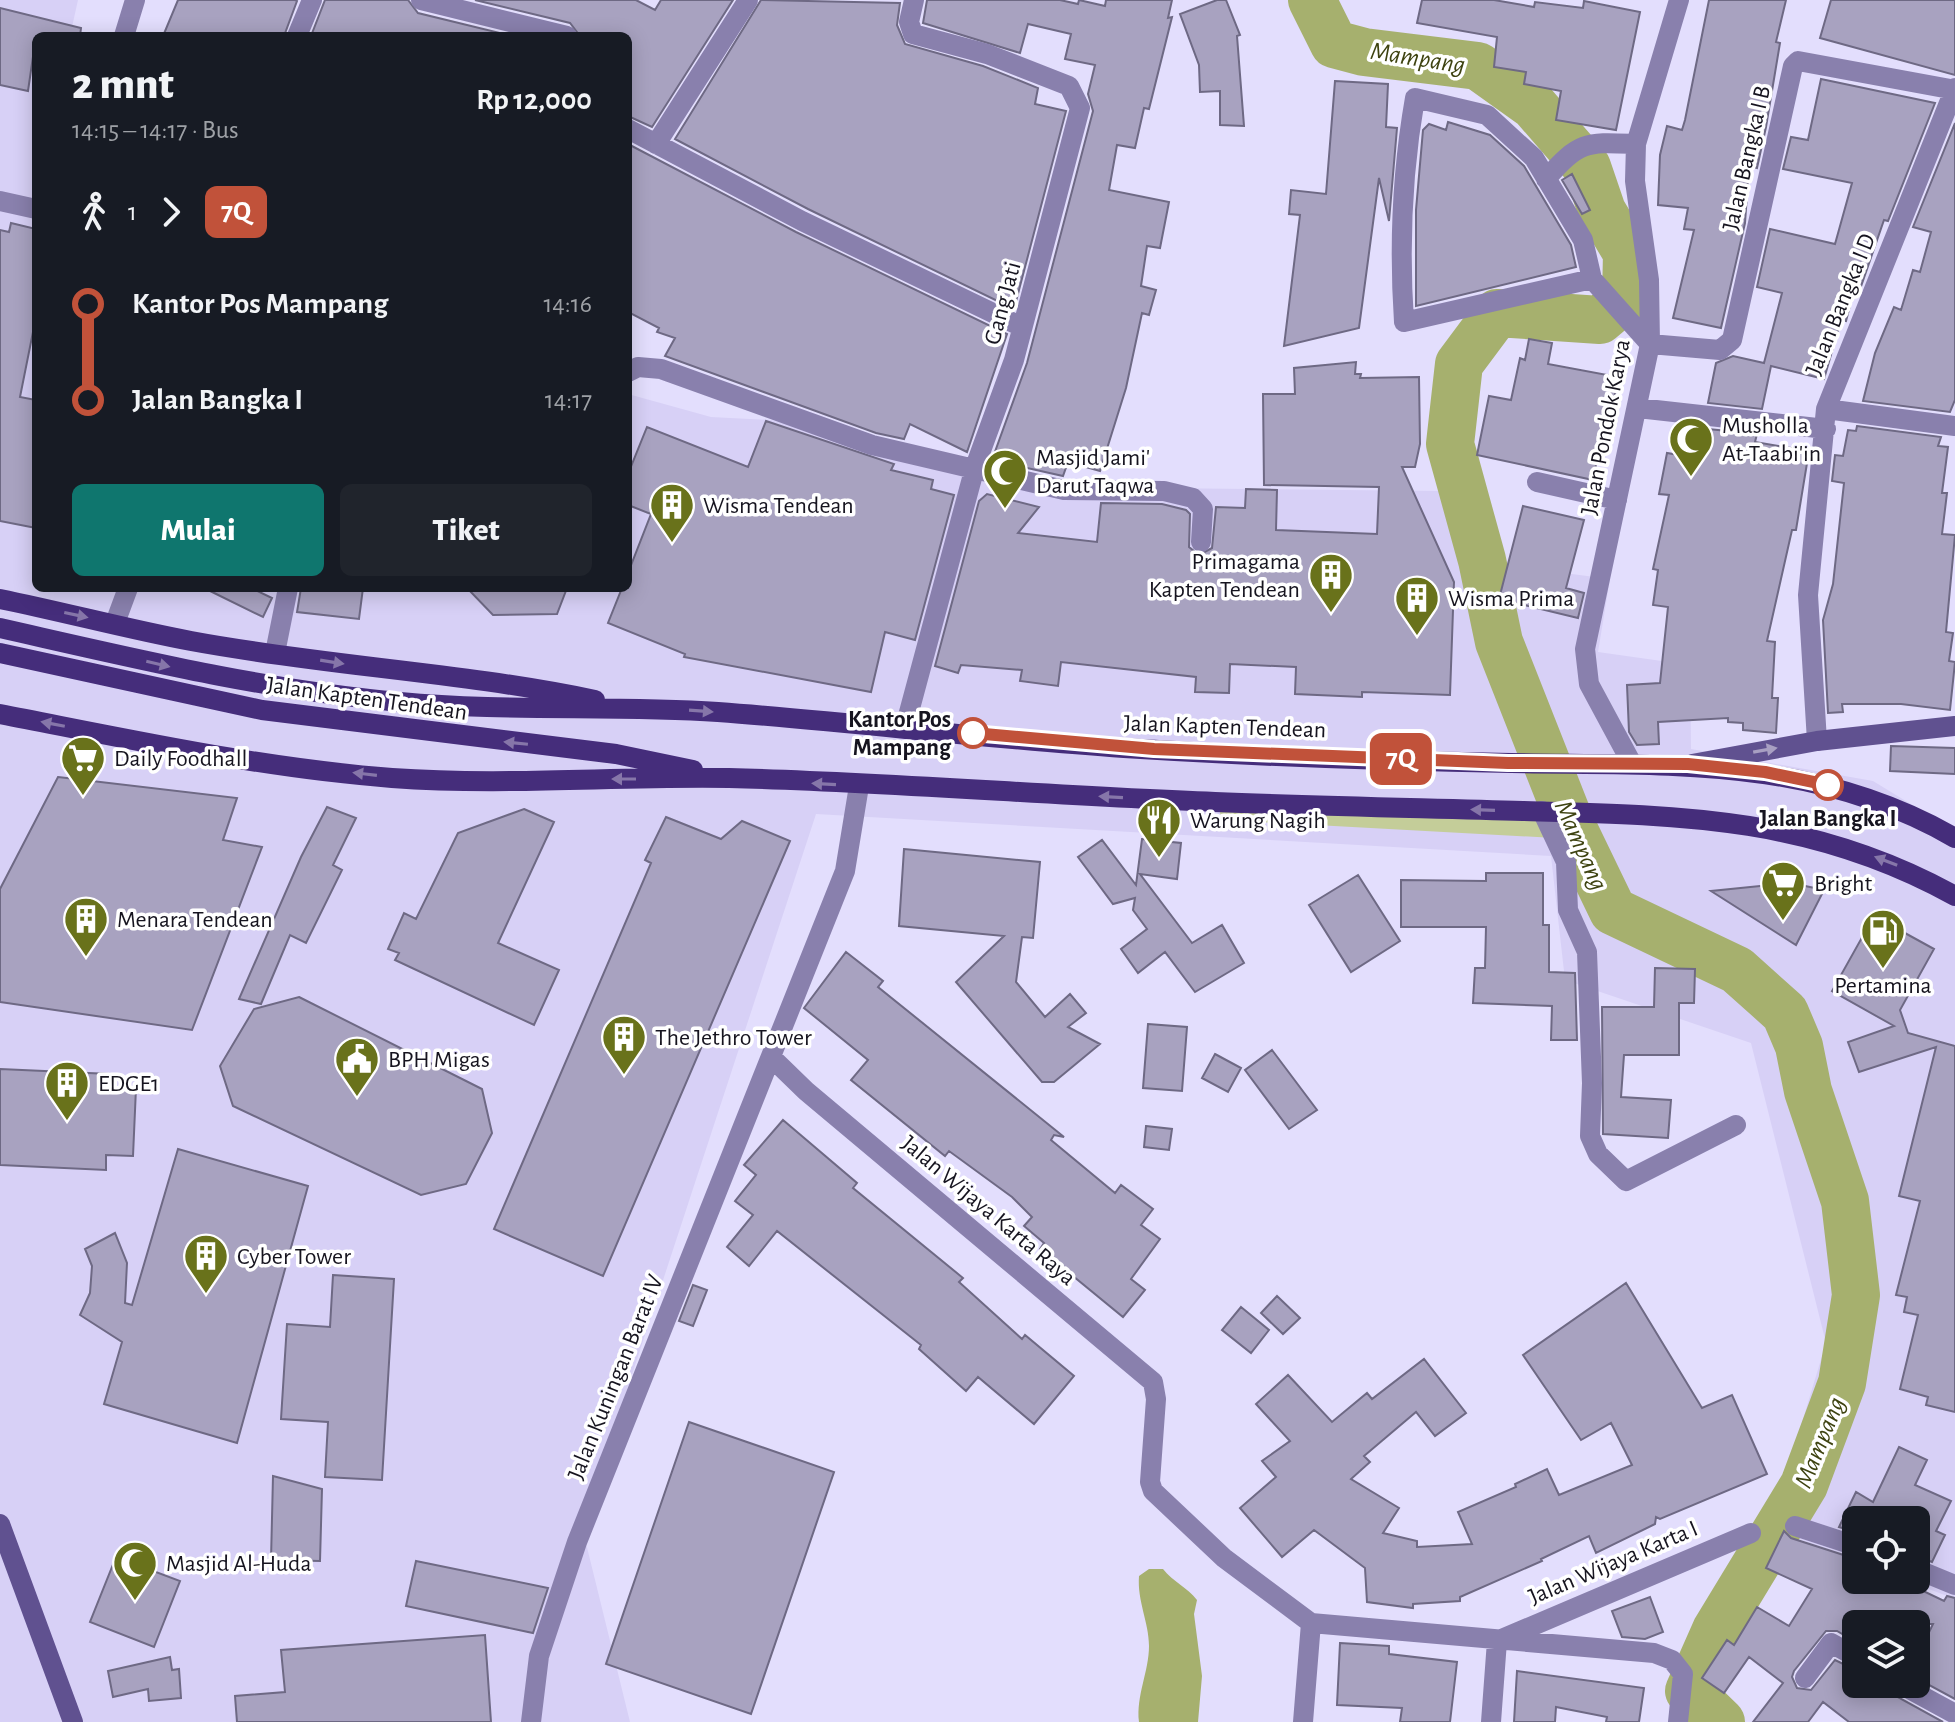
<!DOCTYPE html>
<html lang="id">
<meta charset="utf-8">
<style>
:root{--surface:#171b24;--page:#20242c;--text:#f1f3f6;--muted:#9ea1a6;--accent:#0f766e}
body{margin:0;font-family:"Alegreya Sans",sans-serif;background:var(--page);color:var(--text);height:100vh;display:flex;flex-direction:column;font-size:30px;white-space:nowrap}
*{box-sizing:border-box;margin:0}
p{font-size:26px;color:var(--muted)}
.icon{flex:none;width:44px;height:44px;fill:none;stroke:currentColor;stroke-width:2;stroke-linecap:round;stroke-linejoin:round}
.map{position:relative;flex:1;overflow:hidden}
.details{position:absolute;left:32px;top:32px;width:600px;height:560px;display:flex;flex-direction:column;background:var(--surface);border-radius:12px;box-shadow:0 4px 20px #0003}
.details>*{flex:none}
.badge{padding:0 16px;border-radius:12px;font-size:28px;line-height:52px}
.buttons{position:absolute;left:1842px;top:1506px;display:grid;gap:16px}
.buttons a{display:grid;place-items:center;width:88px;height:88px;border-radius:12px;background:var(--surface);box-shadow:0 4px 20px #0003;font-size:40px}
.map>.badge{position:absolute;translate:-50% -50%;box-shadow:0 0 0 4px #fff}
.legs{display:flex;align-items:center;gap:12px;height:88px;padding:0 40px;font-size:26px}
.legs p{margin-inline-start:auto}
.head{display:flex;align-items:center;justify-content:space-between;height:136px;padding:0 40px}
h1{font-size:44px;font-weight:800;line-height:60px}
.button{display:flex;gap:16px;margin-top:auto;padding:16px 40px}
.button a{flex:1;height:92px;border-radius:12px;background:var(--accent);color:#fff;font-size:32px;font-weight:800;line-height:92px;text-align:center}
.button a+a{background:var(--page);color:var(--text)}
ul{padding:0 40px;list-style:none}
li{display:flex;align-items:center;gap:28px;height:96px;font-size:30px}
li i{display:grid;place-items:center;width:12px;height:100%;margin:0 10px;background:currentColor}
li i::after{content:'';width:20px;height:20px;margin:-10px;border:6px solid;border-radius:50%;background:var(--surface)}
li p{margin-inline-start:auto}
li:first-child i{background:linear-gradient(#0000 50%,currentColor 0)}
li:last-child i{background:linear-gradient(currentColor 50%,#0000 0)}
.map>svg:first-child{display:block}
.built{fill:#d7d0f6}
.green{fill:#c4cd99}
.water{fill:#a6b06e}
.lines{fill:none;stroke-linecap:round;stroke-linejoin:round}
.river{stroke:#a6b06e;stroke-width:48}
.building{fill:#a8a2c0;stroke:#6e6984;stroke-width:2}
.street{stroke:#8980ad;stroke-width:20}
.secondary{stroke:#605190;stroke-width:20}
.primary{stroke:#452d7b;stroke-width:20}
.oneway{fill:#8676a9}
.oneway2{fill:#a89fc2}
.line-1-casing{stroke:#fff;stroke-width:18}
.line-1{stroke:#c1523a;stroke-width:12}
.stop-1-dot{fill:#fff;stroke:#c1523a;stroke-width:4}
.labels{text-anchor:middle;stroke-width:7;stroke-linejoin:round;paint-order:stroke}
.street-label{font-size:24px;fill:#16141f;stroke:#fff}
.poi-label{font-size:24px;fill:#16141f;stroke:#fff;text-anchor:start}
.stop-label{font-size:24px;font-weight:bold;fill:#16141f;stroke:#fff;text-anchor:end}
.water-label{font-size:26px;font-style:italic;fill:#3e4311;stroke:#fff}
</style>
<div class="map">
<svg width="1955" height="1722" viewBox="0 0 1955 1722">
<rect width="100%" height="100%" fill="#e3defd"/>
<path class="built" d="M0 0H78L70 36H36V188L31 211 36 214V588H628V394L711 417 771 420 1064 487 1442 491 1488 563 1610 579 1598 652 1690 665 1691 749 1873 781 1955 831V1599L1905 1580H1916V1520H1856V1561L1770 1528 1826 1343 1751 1043 1565 980 1551 856 816 814 582 1527 630 1722H0Z"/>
<path class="green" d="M1217 802 1542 811 1555 838 1222 820Z"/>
<path class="water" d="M1149 1569H1163C1173 1582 1187 1587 1197 1600L1194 1614 1202 1676 1198 1722H1139C1136 1695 1149 1672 1149 1646 1149 1622 1137 1601 1139 1576Z"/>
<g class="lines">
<path class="river" d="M1312 0 1334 44 1364 52 1478 66 1534 106 1587 167 1602 211 1627 253 1626 298 1600 320 1497 313 1459 364 1450 444 1482 560 1499 642 1570 822 1613 911 1737 970 1785 1013 1799 1046 1808 1091 1845 1201 1856 1295 1842 1383 1804 1485 1716 1630 1689 1691 1721 1722"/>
</g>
<path class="building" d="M178 0H295L297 1 284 36H163Z
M325 0H408L418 13 512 36H311Z
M475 0H636L655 10 661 0H733L652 127 628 116V36H580L570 23Z
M761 0 900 3 897 25 905 44 983 66 1038 88 1035 104 1066 111 1014 309 808 209 675 139Z
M927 0H1060L1078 4 1079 0 1105 6 1106 0H1172L1168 18 1172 17 1149 109 1144 108 1135 148 1117 145 1109 190 1169 202 1160 248 1147 246 1141 286 1156 290 1149 315 1142 313 1126 388 1100 471 1068 462 1063 476 992 460 1027 363 1093 111 1088 94 1095 65 1065 59 1071 34 1028 24 1020 53 923 23Z
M1217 0H1226L1240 35 1237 36 1244 126 1220 125V91L1200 92 1199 65 1180 14Z
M1422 0H1494L1534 7 1535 2 1583 8 1584 1 1640 12 1616 130 1556 120 1561 91 1524 84 1526 72 1494 67 1497 37 1417 23Z
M1709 0H1786L1776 42 1780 43 1766 127 1757 168 1749 166 1745 223 1721 328 1673 318 1694 230 1684 229 1688 208 1658 205 1660 155 1667 126 1682 130 1685 120Z
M1831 0H1955V75L1820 38Z
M0 8 81 28 80 36H36L28 91 0 85Z
M1821 79 1935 103 1888 221 1884 220 1858 295 1853 294 1846 321 1841 320 1824 379 1771 366 1762 409 1708 403 1716 363 1733 356 1764 363 1782 293 1757 287 1770 229 1835 244 1852 183 1783 169 1791 137 1808 140Z
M1335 81 1388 84 1386 127 1397 128 1389 221 1379 178 1359 328 1284 346 1300 215 1289 214 1291 190 1326 194Z
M1448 122 1490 135 1524 166 1571 245 1576 267 1416 306V210L1423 130 1429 124 1446 130Z
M1955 123V400L1950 412 1863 401 1875 353 1894 307 1901 310 1913 270 1920 272 1931 232 1913 227Z
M628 144 796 232 1007 334 967 452 910 424 904 439 876 433 665 356 675 338 657 332 659 328 628 312Z
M1572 174 1590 210 1582 214 1562 180Z
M11 223 36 229V317L20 397 36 400V528L0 521V230L9 232Z
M1529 339 1552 343 1548 364 1618 377 1606 446 1600 445 1593 480 1477 455 1489 396 1511 400 1520 358 1525 360Z
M1356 362 1355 374H1361L1360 378 1419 377 1420 444 1415 467H1402L1454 582 1450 695 1362 692V697L1295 694 1296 667 1230 664 1229 693 1195 692 1196 677 1061 662 1058 686 1020 681 1022 670 961 665 958 673 935 666 979 501 987 494 1039 507 1018 533 1097 542 1101 503 1162 504 1186 510 1190 514 1189 547 1199 555 1212 548 1216 507 1245 508 1246 489 1277 490 1276 530 1377 534 1379 487 1264 485 1263 394H1295L1294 368Z
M766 421 894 464 891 470 933 480 931 489 954 495 915 640 885 632 871 692 684 657 685 654 608 623 622 588H628V573L651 514 628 505V474L647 427 748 467Z
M1857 426 1941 437 1938 446 1948 447 1942 493H1947L1942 534 1955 535 1946 632 1953 633 1949 661 1955 662 1950 710 1901 704H1842L1843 712 1828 713 1823 620 1833 584 1844 483 1832 481 1835 455 1843 456 1848 430 1856 431Z
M1708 429 1757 434 1755 442 1809 451 1796 530H1792L1767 641 1775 642 1772 698H1778L1776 733 1743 730V723L1728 722V718L1658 722 1659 744 1637 745 1629 732 1627 685 1660 683 1668 607 1653 605 1658 570 1653 569 1669 495 1659 494 1667 453 1702 459Z
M1523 506 1584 520 1566 588 1584 593 1578 618 1499 599Z
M204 588H251L272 598 263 617Z
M301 588H363L359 619 297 612Z
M467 588H567L557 614 493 615Z
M1891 746 1955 748V774L1890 771Z
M58 777 237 798 223 840 262 847 192 1030 0 1002V889Z
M327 807 356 818 333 865 342 870 306 943 290 935 261 1004 239 999 301 857Z
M524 809 554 822 498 943 559 970 534 1025 395 960 399 953 388 949 404 913 416 919 458 833Z
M666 817 721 839 742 821 790 841 603 1276 494 1229 651 863 645 860Z
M1142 839 1181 843 1177 879 1140 874 1192 943 1222 925 1244 963 1195 992 1165 952 1138 973 1121 949 1147 929 1133 910 1135 898 1113 904 1078 857 1102 840 1136 885Z
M904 849 1040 862 1033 938 1022 937 1016 982 1045 1017 1070 994 1086 1013 1068 1027 1100 1044 1054 1082H1042L956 982 1004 936 899 926Z
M1486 873H1543V925H1549V972L1575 973 1577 1040H1551L1552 1006 1473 1003 1475 968H1485L1486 927H1401V880L1486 881Z
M1358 875 1400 941 1351 972 1309 905Z
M1791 883 1824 890 1796 945 1711 891Z
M1874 916 1934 949 1900 1010 1908 1033 1955 1046V1412L1926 1405 1928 1397 1900 1389 1918 1315 1904 1312 1907 1297 1896 1295 1920 1201 1899 1196 1936 1047 1859 1072 1848 1042 1894 1026 1832 991Z
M846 952 883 981 878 987 1064 1137 1054 1135 1051 1140 1115 1193 1121 1185 1153 1209 1141 1225 1160 1239 1131 1279 1145 1290 1123 1317 1040 1249 1044 1243 1024 1226 1032 1217 1012 1197 949 1151 945 1156 851 1080 868 1060 804 1008Z
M1655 968 1695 969 1694 1003H1679V1055H1624L1621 1097 1671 1100 1668 1138 1603 1134 1602 1007H1654Z
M299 997 482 1089 492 1133 466 1184 421 1195 233 1106 220 1066 254 1009Z
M1148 1024 1187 1027 1182 1091 1143 1088Z
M1272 1050 1317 1110 1289 1129 1245 1070Z
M1215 1054 1241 1068 1228 1092 1202 1078Z
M0 1069 110 1074V1087L136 1088 133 1156 106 1155V1170L0 1165Z
M783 1120 857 1183 853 1188 963 1278 959 1282 1022 1339 1025 1335 1074 1376 1034 1424 978 1377 966 1391 919 1349 921 1345 777 1231 749 1266 727 1247 753 1215 735 1201 756 1175 744 1165Z
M1146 1126 1172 1129 1169 1150 1144 1147Z
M178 1149 308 1186 237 1443 104 1404 122 1342 80 1315 90 1293 92 1266 85 1249 115 1233 127 1263 125 1303 132 1305Z
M333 1275 394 1279 382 1480 325 1477 328 1422 281 1419 287 1324 330 1327Z
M1626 1283 1702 1408 1732 1395 1767 1474 1660 1519 1656 1517 1655 1524 1596 1553 1589 1536 1541 1559 1542 1561 1460 1597V1601L1413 1604V1608L1367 1602 1365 1568 1314 1530 1282 1557 1240 1508 1276 1477 1262 1461 1290 1441 1256 1404 1288 1375 1332 1422 1367 1393 1372 1399 1424 1359 1466 1413 1435 1436 1416 1412 1364 1456 1370 1462 1351 1479 1399 1508 1383 1533 1417 1541V1547L1472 1544 1458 1512 1516 1487 1515 1484 1547 1469 1559 1495 1632 1465 1611 1423 1581 1440 1523 1355Z
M693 1285 707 1290 693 1326 679 1321Z
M1277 1296 1300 1318 1283 1334 1261 1313Z
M1241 1307 1269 1330 1251 1353 1222 1330Z
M689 1422 834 1472 751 1714 606 1664Z
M1899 1447 1927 1460 1915 1485 1951 1501 1936 1531 1945 1535 1932 1562 1916 1556V1520H1856V1532L1839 1527 1856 1492 1873 1502Z
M273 1476 322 1489 320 1561 271 1560Z
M1784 1531 1791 1538 1856 1559V1580H1898L1916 1589V1583L1921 1585 1919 1589 1944 1601 1947 1596 1955 1598V1699L1916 1678V1659L1933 1624H1856V1642L1837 1631H1826L1794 1671 1792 1677 1797 1688 1811 1690 1835 1660 1856 1670V1684H1887L1894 1695 1943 1722H1849L1823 1702 1808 1722H1753L1783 1683 1749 1657 1724 1693 1702 1678 1727 1640 1734 1645 1757 1607 1789 1626 1812 1589 1766 1568Z
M116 1557 180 1581 154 1647 90 1622Z
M416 1561 548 1588 533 1633 406 1606Z
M1650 1597 1663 1632 1645 1639 1622 1637 1612 1611Z
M485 1635 491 1722H237L235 1696 285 1692 281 1650Z
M1340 1643 1389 1646V1654L1457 1662 1450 1722H1400L1402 1708 1337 1705Z
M170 1657 172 1670 179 1669 181 1698 149 1701 148 1689 113 1697 108 1671Z
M1517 1671 1644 1688 1639 1722H1606L1607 1717 1556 1707 1555 1722H1514Z"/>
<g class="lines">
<path class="street" d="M421 0 567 36
M124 36 135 0
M297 36 312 0
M628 129 802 221 1022 327
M656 144 748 0
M1546 179C1580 140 1587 142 1636 144
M0 201 36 209
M1592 279 1404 322C1399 247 1402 172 1415 98L1487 115 1534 158 1583 240 1592 279 1650 344 1720 350 1732 340 1793 66 1798 61 1955 90
M628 372 638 367 661 369 872 445 1064 490 1164 491 1193 498 1203 509 1201 542
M1638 408 1826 429
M1826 409 1955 426
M1537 482 1617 500
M115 623 128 588
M275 653 288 588
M905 727 975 467 1014 360 1080 108 1069 86 987 54 913 34 909 22 914 0
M1817 741 1808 595 1826 409 1955 88
M1631 762 1589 684 1585 649 1650 344 1649 280 1635 181 1636 144 1679 0
M1542 811 1566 862 1568 910 1587 952 1592 1083 1590 1136 1598 1154 1626 1181 1736 1125
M771 1057 806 1091 1153 1382 1156 1399 1150 1482 1153 1491 1224 1558 1311 1623
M1795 1526 1856 1546
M1916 1569 1955 1585
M1311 1623 1654 1653 1672 1660 1683 1674 1678 1722
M1805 1678 1831 1643 1856 1657
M1900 1684 1955 1714
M531 1722 539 1656 577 1542 845 871 859 786
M1303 1722 1311 1623
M1491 1722 1497 1641 1751 1533"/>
<path class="secondary" d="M1692 764 1817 741 1955 726
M0 1524 73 1722"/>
<path class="primary" d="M0 599C64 612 127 629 191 641 325 666 462 672 595 700
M0 628C133 658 264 690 400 702 506 712 612 705 718 712 853 722 988 739 1124 748 1252 756 1382 761 1511 763 1669 766 1813 756 1955 838
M0 653 262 710 616 754 693 770
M0 714C129 739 261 768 392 778 504 786 617 776 729 778 891 782 1053 796 1215 802 1318 806 1420 808 1523 811 1681 815 1813 817 1955 896"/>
</g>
<defs><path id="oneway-solid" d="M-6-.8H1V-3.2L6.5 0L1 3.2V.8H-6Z" transform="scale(2)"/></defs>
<g class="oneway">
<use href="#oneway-solid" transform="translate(76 615) rotate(12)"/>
<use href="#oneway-solid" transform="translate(332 662) rotate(9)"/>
<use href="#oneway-solid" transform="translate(158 664) rotate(13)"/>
<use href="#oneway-solid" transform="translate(701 711) rotate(4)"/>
<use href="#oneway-solid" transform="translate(53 724) rotate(-169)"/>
<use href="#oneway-solid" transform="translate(516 743) rotate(-174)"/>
<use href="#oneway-solid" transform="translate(365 774) rotate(-173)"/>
<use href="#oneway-solid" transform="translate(624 779) rotate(180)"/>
<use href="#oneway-solid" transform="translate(824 784) rotate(-177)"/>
<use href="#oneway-solid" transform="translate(1111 797) rotate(-177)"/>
<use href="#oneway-solid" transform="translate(1483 810) rotate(-178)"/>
<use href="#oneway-solid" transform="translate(1886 861) rotate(-159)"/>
</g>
<use class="oneway2" href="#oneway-solid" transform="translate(1765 750) rotate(-10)"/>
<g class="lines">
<g class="line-1-casing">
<path id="line-1" d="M973 733 1154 749 1508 763 1688 764 1765 772 1828 785"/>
</g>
<use href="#line-1" class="line-1"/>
</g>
<defs>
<g id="mosque-pin" transform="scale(2.3)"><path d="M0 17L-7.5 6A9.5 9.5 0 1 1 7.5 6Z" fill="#69721b" stroke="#fff"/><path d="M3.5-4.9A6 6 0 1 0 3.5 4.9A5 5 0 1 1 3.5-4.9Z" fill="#fff"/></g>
<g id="building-pin" transform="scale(2.3)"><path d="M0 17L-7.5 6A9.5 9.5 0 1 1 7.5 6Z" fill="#69721b" stroke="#fff"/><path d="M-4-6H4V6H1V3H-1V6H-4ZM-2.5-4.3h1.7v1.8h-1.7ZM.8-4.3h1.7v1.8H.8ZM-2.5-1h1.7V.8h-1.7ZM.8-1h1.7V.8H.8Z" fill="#fff"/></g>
<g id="supermarket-pin" transform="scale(2.3)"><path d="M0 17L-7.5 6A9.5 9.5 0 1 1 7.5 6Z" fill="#69721b" stroke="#fff"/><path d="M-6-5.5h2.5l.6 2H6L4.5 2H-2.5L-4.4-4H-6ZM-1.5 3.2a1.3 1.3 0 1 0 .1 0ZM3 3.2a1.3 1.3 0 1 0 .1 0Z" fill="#fff"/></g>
<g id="restaurant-pin" transform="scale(2.3)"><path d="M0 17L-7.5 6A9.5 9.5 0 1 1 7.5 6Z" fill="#69721b" stroke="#fff"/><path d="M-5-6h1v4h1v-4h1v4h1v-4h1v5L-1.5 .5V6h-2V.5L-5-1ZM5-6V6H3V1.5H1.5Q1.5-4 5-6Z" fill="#fff"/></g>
<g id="fuel-pin" transform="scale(2.3)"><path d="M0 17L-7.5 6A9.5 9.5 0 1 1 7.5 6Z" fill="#69721b" stroke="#fff"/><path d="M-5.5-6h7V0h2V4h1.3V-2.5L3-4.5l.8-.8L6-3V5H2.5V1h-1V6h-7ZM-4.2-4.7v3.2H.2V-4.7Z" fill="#fff"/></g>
<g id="civic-pin" transform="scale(2.3)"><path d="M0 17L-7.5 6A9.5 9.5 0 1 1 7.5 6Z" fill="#69721b" stroke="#fff"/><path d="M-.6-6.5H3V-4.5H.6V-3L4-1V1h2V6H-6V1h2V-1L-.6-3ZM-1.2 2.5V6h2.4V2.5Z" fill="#fff"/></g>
</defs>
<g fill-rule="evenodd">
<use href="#mosque-pin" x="1691" y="439"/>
<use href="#mosque-pin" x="1005" y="471"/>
<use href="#building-pin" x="672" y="505"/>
<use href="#building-pin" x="1331" y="575"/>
<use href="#building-pin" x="1417" y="598"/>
<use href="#supermarket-pin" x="83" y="758"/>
<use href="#restaurant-pin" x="1159" y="820"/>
<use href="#supermarket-pin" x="1783" y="883"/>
<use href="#building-pin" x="86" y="919"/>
<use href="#fuel-pin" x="1883" y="931"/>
<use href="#building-pin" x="624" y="1037"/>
<use href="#civic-pin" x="357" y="1059"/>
<use href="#building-pin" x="67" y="1083"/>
<use href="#building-pin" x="206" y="1256"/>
<use href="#mosque-pin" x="135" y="1563"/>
</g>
<g class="stop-1-dot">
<circle cx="973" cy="733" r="14"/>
<circle cx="1828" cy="785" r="14"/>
</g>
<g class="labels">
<g class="street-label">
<text transform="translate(1746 158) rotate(-77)" y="8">Jalan Bangka I B</text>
<text transform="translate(1002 303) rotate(-75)" y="8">Gang Jati</text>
<text transform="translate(1840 304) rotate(-68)" y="8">Jalan Bangka I D</text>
<text transform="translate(1605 427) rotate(-79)" y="8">Jalan Pondok Karya</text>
<text transform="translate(367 698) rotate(8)" y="8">Jalan Kapten Tendean</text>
<text transform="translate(1225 726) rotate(2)" y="8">Jalan Kapten Tendean</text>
<text transform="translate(989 1210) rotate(40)" y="8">Jalan Wijaya Karta Raya</text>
<text transform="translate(615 1377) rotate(-68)" y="8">Jalan Kuningan Barat IV</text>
<text transform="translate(1613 1562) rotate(-23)" y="8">Jalan Wijaya Karta I</text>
</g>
<g class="poi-label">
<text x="1722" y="433">Musholla<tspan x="1722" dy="28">At-Taabi'in</tspan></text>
<text x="1036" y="465">Masjid Jami'<tspan x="1036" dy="28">Darut Taqwa</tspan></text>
<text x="703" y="513">Wisma Tendean</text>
<text x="1300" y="569" text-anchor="end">Primagama<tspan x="1300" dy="28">Kapten Tendean</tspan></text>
<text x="1448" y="606">Wisma Prima</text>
<text x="114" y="766">Daily Foodhall</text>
<text x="1190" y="828">Warung Nagih</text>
<text x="1814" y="891">Bright</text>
<text x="117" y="927">Menara Tendean</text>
<text x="1883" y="993" text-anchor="middle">Pertamina</text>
<text x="655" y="1045">The Jethro Tower</text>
<text x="388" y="1067">BPH Migas</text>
<text x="98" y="1091">EDGE1</text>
<text x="237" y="1264">Cyber Tower</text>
<text x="166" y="1571">Masjid Al-Huda</text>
</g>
<g class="stop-label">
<text x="951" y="727">Kantor Pos<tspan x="951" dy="28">Mampang</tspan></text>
<text x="1828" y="826" text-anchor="middle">Jalan Bangka I</text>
</g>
<g class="water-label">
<text transform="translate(1418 57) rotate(9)" y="9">Mampang</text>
<text transform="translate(1582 845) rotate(66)" y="9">Mampang</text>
<text transform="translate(1819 1442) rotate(-68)" y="9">Mampang</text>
</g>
</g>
</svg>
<div class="buttons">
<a><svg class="icon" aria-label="locate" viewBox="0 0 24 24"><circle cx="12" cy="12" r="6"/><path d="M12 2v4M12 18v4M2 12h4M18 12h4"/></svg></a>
<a><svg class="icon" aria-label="layers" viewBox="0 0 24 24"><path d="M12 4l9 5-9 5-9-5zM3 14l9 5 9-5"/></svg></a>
</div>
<b class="badge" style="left:1401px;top:759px;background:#c1523a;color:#fff">7Q</b>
<section class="details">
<div class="head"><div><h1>2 mnt</h1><p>14:15 – 14:17 · Bus</p></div><b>Rp 12,000</b></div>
<div class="legs"><svg class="icon" aria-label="walk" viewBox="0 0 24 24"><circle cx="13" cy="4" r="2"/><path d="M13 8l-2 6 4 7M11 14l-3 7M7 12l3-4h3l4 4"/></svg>1<svg class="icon" aria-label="forward" viewBox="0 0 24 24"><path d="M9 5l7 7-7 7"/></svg><b class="badge" style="background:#c1523a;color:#fff">7Q</b></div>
<ul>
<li><i style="color:#c1523a"></i><b>Kantor Pos Mampang</b><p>14:16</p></li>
<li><i style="color:#c1523a"></i><b>Jalan Bangka I</b><p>14:17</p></li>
</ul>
<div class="button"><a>Mulai</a><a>Tiket</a></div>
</section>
</div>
